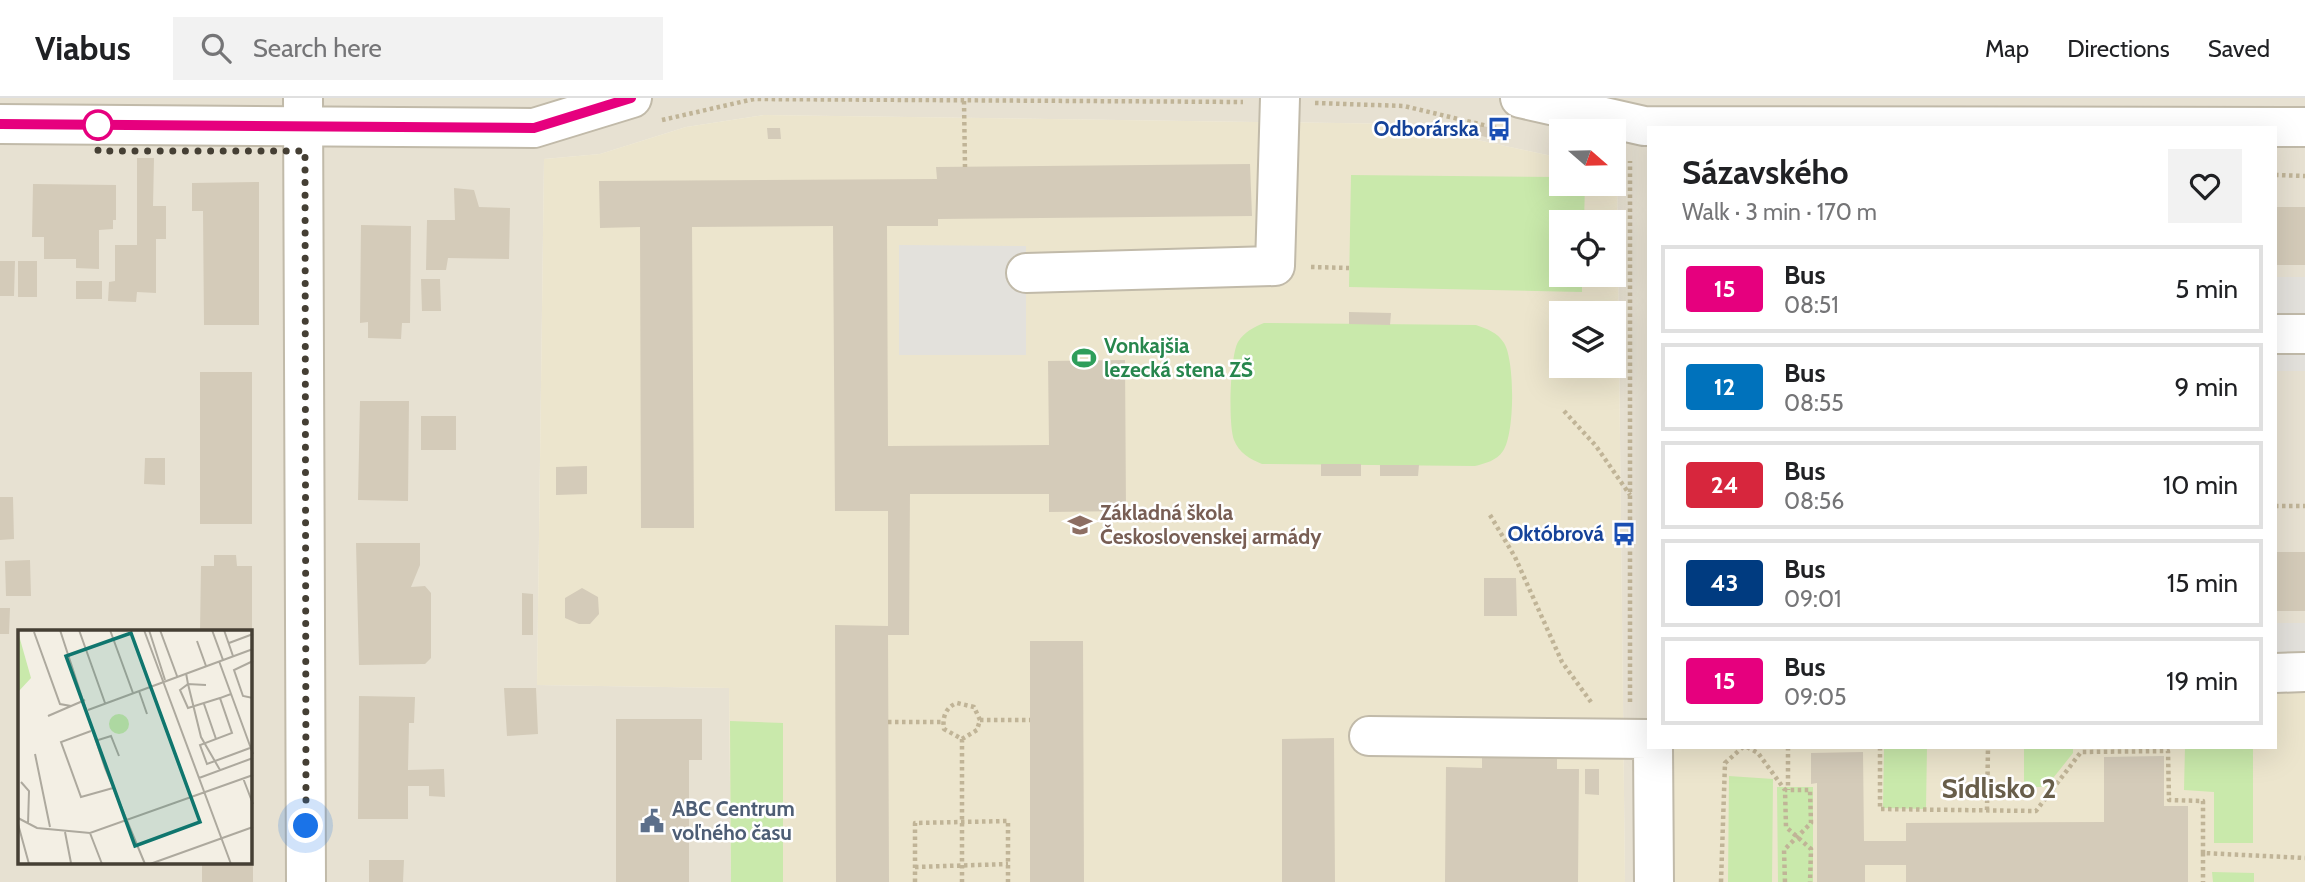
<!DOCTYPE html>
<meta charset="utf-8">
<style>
:root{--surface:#fff;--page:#f2f2f2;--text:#202124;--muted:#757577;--line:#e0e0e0}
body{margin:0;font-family:Cabin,sans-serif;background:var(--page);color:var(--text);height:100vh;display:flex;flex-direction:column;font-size:26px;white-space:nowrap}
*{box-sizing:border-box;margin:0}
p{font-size:23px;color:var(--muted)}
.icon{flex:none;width:38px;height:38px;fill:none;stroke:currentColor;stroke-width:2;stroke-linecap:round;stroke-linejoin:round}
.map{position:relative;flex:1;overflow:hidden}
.sheet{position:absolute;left:1647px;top:28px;width:630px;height:623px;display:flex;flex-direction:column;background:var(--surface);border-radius:0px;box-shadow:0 7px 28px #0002}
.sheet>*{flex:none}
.badge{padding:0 14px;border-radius:5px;font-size:24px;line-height:46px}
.needle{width:46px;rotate:110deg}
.tools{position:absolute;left:1549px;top:21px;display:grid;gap:14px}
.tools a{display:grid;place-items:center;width:77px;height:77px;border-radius:0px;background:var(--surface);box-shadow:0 7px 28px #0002;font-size:35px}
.you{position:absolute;width:35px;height:35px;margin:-18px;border:5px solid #fff;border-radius:50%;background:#1a73e8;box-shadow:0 0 0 10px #1a73e833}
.map>.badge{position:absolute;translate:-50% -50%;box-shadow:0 0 0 4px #fff}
.round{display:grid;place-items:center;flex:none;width:74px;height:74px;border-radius:0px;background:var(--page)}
.headline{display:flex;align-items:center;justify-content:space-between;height:119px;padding:0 35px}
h1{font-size:33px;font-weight:700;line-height:52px}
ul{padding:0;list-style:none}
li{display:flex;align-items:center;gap:21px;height:88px;margin:0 14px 10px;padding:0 21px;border:4px solid var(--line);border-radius:0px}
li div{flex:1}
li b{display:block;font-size:26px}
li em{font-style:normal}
li .badge{min-width:77px;font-weight:700;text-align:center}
header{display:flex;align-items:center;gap:42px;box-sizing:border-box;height:98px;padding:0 35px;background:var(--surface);border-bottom:2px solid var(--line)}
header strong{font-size:33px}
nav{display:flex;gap:38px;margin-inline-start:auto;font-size:24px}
.search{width:490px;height:63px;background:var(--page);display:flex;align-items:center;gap:18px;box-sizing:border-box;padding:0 24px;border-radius:0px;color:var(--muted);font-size:26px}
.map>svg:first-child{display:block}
.residential{fill:#e7e1d2;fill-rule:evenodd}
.education{fill:#ece5cd;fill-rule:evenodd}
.green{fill:#c9e9ab}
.parking{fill:#e3e1dc}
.building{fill:#d4cbb9}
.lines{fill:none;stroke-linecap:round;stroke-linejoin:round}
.minor-casing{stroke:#c1baa9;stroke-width:42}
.path{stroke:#c0b497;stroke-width:4.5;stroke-dasharray:3.5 3.5;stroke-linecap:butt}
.minor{stroke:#fff;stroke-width:38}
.line-casing{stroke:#fff;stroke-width:16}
.line{stroke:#e6007e;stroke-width:10}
.walk{stroke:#453f34;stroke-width:7;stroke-dasharray:0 12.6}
.stop-dot{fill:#fff;stroke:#e6007e;stroke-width:3.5}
.labels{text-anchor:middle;stroke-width:5;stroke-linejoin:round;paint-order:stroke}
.transit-label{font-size:21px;font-weight:bold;fill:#164399;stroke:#fff;text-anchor:end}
.leisure-label{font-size:21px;font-weight:bold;fill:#27864d;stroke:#fff;text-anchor:start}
.education-label{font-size:21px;font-weight:bold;fill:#785e54;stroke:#fff;text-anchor:start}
.service-label{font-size:21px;font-weight:bold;fill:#4e5e75;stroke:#fff;text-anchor:start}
.district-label{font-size:28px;font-weight:bold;fill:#685e4a;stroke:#fff}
.inset-road{fill:none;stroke:#ada99e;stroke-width:2}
.view{fill:#0f766e;fill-opacity:0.15;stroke:#0f766e;stroke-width:3.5}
.inset-edge{fill:none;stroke:#453f34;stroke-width:3.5}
</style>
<header>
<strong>Viabus</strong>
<div class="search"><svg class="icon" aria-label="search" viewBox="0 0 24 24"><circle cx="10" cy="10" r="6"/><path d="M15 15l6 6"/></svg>Search here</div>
<nav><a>Map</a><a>Directions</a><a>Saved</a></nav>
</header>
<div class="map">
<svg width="2305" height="784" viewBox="0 0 2305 784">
<rect width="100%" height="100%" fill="#f3efe4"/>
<path class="residential" d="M0 0H2305V784H1625L1617 72 1614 71V33H1561V60L1404 26 764 17 686 29 600 56 544 61 537 587 729 590 731 784H0ZM1648 30H2275V649H1648ZM19 534H250V765H19Z"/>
<path class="education" d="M764 17 1404 26 1561 60V86H1614V71L1617 72 1625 784H731L729 590 537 587 544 61 600 56 686 29ZM1561 124H1614V177H1561ZM1561 215H1614V268H1561Z
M2305 574V784H1654L1653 649H2275V575Z"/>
<path class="green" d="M1351 77 1561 79V86H1585L1584 124H1561V177H1582V194L1349 189Z
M1264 225 1476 227C1487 231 1497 234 1504 245 1515 262 1515 336 1503 353 1496 363 1486 365 1475 368L1262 366C1250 361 1239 355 1234 342 1228 327 1230 258 1238 244 1244 234 1254 229 1264 225Z
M730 623 783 625V784H731Z
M1884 649H1927L1926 711 1883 710Z
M2024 649H2073V655L2046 689H2024Z
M2185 649H2253V745H2214V694L2184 692Z
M1729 678 1773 681 1772 784H1728Z
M1777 689H1813V784H1778Z
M2212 774 2254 775V784H2213Z"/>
<path class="parking" d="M899 147 1026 148V257H899Z
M2275 179H2305V273H2275Z
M2275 525H2305V575H2276L2275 602Z"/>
<path class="building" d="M1467 24 1491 30 1489 40 1464 33Z
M767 30H780L781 41H768Z
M137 60H154L153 108H166V141H156V195L137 194 136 204 108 203 109 184 115 183V147H137Z
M1250 66 1252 118 938 121V128H887L888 348 1049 347 1048 263 1125 262 1126 413 1049 414V396H910L909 537H888L889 784H836L835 527 888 528V413H835L833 128 692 129 694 430H641L640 129 600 130 599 83 937 81 936 69Z
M259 84V227H204L203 113H192V85Z
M33 86 116 87V122H113V131L99 132V171L76 170V161H44V139H32Z
M454 90 474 92 479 109 510 110 509 161 448 160 446 172H426L427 122H455Z
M2275 109H2305V167H2275Z
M361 127 411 128 410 225H402L401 241 368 240V224L360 225Z
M0 163H15L14 198H0Z
M18 163H37V199H18Z
M421 181H440L441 213H422Z
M76 183H102V201H76Z
M1349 214 1391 215 1390 227 1349 226Z
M200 274H252V426H200Z
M360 303H409L408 403 358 402Z
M421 318H456V352H421Z
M145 360H165V387L144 386Z
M1321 366H1361V378H1321Z
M1380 367H1419L1418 378H1380Z
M587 368V396L556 397V369Z
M0 399H13L14 441 0 442Z
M356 445H420V467L411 489 425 488 431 495V560L425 566 359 567Z
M2275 454H2305V513H2275Z
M214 457H236L237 468H252V534H200L201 468H214Z
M30 462 31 498H6L5 463Z
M1484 480H1516L1517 518H1484Z
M582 490 598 499 599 516 590 526H579L565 520V500Z
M522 495 533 496V537H522Z
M0 510H10L9 536H0Z
M1030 543H1083L1084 784H1030Z
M504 590H536L538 636 507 638Z
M359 598 415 599 414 625H409L408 672 444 671 445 699 429 698V688H408V721H358Z
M616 621H702V662H689V784H616Z
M1334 640 1335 784H1282V641Z
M1482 653 1557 654V671H1579L1578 784H1445L1446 669 1482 670Z
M1863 654 1864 743H1906V725L2104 724V659L2164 658V708H2188V784H1906V767H1865V784H1817V685L1811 686V655Z
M1585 671H1599V697L1585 696Z
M369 762H404L403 784H369Z
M250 763H253V784H202V765Z"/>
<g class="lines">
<g class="minor-casing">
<path id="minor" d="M303 0 306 784
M1520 0 1644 28 2305 29
M0 26 534 30 632 0
M1026 175 1275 168 1280 0
M2275 236H2305
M2275 575 2305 574
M1369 638 1648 641
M1653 649 1654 784"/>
</g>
<path class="path" d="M964 3 965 69
M1315 5 1404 8 1496 30
M662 22 754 1 1243 4
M2275 77 2305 78
M1311 169 1349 170
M1564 313 1596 348 1630 397
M2275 408H2305
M1490 417 1515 459 1562 564 1591 604
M1630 604V63
M980 622 974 609 957 605C946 609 942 619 944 631L962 641 977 632 980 622H1030
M888 624H943
M962 641V784
M1747 649 1758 655 1785 692
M1788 649V692
M1880 649V711L2036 713 2081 654 2168 653 2169 702 2203 703V755L2305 760
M1987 712 1988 649
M2203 755V784
M915 769 1008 766
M915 784V725L1008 723V784
M1721 784 1725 665 1743 649
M1785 784 1784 752 1811 725 1810 692H1785L1786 729 1811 751 1810 784"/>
<use href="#minor" class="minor"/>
</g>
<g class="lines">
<g class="line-casing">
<path id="line" d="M0 26 534 30 631 0"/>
</g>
<use href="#line" class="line"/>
<path class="walk" d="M98 27V53H305L306 728"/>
</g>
<defs>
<g id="bus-bare" transform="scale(1.89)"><path d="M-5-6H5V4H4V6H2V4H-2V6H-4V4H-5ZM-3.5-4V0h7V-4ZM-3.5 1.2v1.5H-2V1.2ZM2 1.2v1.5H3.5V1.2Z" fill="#1a4fb4" stroke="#fff" stroke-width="2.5" paint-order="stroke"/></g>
<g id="stadium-bare" transform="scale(1.89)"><path d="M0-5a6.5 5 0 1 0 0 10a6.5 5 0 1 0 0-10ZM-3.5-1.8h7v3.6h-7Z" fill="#2e9e5b" stroke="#fff" stroke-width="2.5" paint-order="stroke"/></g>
<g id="school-bare" transform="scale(1.89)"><path d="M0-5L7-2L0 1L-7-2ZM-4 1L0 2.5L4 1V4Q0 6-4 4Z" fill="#8d6e63" stroke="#fff" stroke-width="2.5" paint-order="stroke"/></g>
<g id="civic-bare" transform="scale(1.89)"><path d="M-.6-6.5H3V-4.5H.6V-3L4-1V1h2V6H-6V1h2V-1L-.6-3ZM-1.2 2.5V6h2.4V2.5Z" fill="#5c6f8a" stroke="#fff" stroke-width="2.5" paint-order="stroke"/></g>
</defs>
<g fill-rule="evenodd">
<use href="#bus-bare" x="1499" y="31"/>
<use href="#stadium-bare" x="1084" y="260"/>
<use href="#school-bare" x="1080" y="427"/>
<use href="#bus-bare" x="1624" y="436"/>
<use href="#civic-bare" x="652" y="723"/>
</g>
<circle class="stop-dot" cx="98" cy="27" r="14"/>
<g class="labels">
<g class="transit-label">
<text x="1479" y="38">Odborárska</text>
<text x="1604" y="443">Októbrová</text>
</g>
<g class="leisure-label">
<text x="1104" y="255">Vonkajšia<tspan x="1104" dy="24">lezecká stena ZŠ</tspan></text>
</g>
<g class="education-label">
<text x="1100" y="422">Základná škola<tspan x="1100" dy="24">Československej armády</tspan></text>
</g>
<g class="service-label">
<text x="672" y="718">ABC Centrum<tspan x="672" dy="24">voľného času</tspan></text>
</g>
<g class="district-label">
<text x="1999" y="700">Sídlisko 2</text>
</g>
</g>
<g transform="translate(18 532)">
<rect width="234" height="234" fill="#f3efe4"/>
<path d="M0 2 13 48 0 62ZM91 94a10 10 0 1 1 20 0a10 10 0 1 1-20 0Z" fill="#c9e9ab"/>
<path class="inset-road" d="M42 0 87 138 127 234M61 0 87 73M92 0 115 63M126 0 213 234M131 0 147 50M142 0 159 46M194 0 205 30M206 0 215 26M16 2 42 74 53 76M179 11 188 36M211 13 235 4M201 31 235 124M235 31 216 40 225 66 235 68M168 43 170 54 162 60 170 78 202 68M188 55 170 54 183 107 202 140M121 61 129 84M213 64 202 68 214 103 182 115 189 134 232 118M186 74 198 109M70 80 235 19M30 86 67 70M73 101 43 112 63 167 95 158M77 111 93 106 101 126M17 124 32 197M181 148 235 128M225 148 235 174M3 152 11 161 10 194M0 188 19 198 72 203 235 145M0 194 11 234M47 202 53 233M72 203 84 234M132 234 235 197"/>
<path class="view" d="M113 3 182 192 117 216 48 26Z"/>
<rect width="234" height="234" class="inset-edge"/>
</g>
</svg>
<div class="tools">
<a><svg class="needle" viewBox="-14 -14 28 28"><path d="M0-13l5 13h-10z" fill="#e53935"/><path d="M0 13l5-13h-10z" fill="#757577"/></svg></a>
<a><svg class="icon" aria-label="locate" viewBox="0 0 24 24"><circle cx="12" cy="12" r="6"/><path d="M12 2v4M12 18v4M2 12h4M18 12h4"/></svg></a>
<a><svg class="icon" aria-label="layers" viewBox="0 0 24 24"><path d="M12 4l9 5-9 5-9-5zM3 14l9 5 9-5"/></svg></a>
</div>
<div class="you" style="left:306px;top:728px"></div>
<section class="sheet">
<div class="headline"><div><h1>Sázavského</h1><p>Walk · 3 min · 170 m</p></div><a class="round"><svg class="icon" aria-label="heart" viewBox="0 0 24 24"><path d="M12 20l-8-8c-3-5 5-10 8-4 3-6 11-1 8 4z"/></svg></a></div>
<ul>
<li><span class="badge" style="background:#e6007e;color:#fff">15</span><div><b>Bus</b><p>08:51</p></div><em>5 min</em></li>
<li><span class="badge" style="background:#0072bc;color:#fff">12</span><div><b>Bus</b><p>08:55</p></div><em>9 min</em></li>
<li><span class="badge" style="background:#d7263d;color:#fff">24</span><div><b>Bus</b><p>08:56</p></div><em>10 min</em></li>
<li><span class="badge" style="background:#003b80;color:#fff">43</span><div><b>Bus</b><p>09:01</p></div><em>15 min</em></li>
<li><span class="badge" style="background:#e6007e;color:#fff">15</span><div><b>Bus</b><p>09:05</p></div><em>19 min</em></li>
</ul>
</section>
</div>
